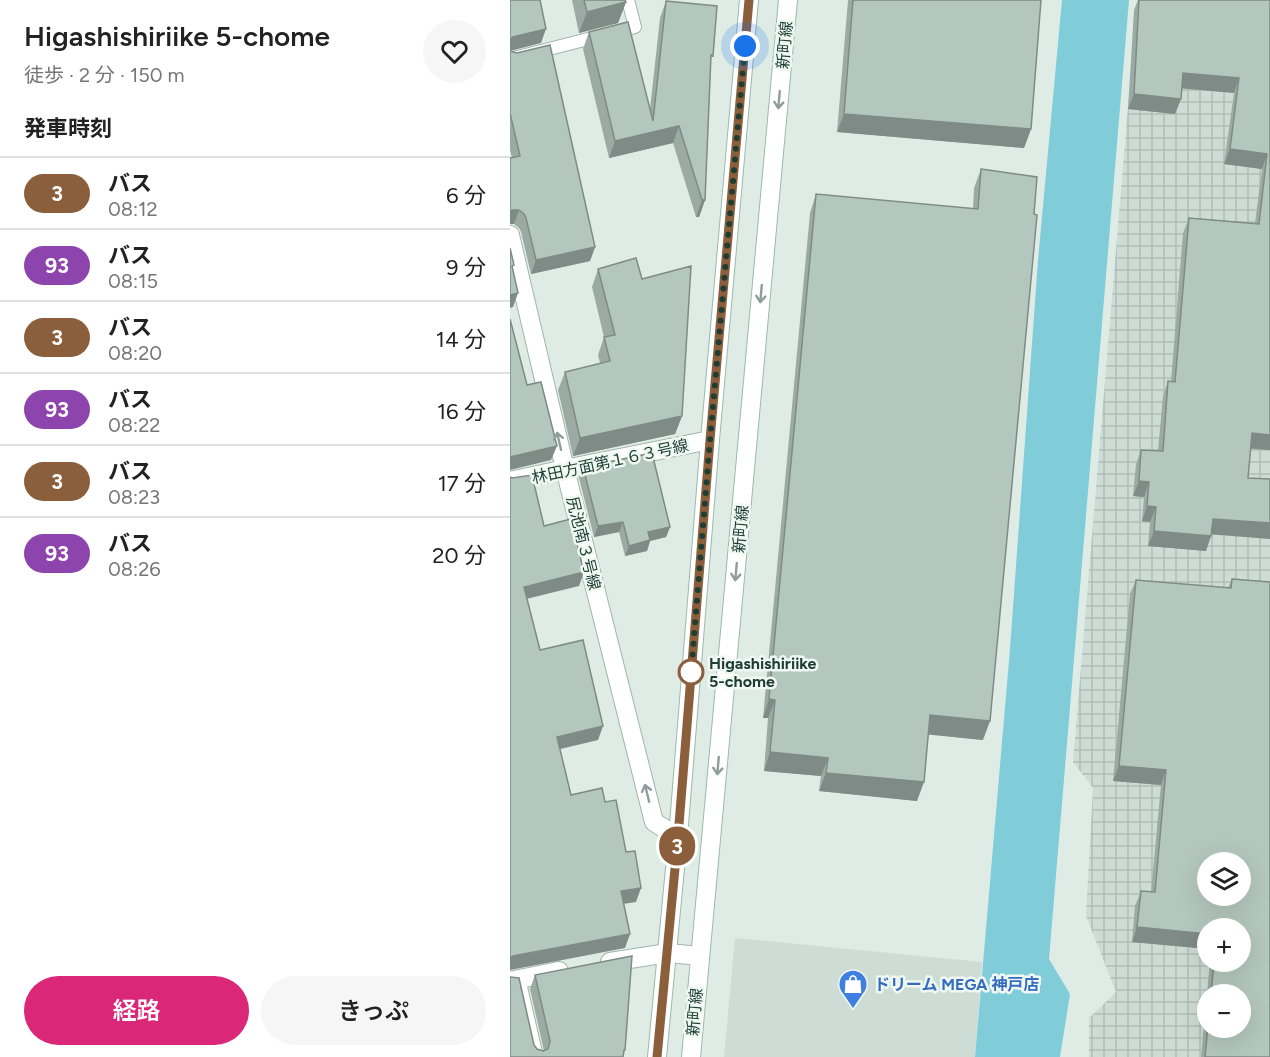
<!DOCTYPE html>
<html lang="ja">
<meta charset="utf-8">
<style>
:root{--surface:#fff;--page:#f6f6f6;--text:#222;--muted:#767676;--line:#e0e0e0;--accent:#db2777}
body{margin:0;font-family:Figtree,"Noto Sans JP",sans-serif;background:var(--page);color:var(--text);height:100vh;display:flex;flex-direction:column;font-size:22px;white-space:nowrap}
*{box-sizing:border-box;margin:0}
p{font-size:20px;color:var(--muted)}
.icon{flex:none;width:33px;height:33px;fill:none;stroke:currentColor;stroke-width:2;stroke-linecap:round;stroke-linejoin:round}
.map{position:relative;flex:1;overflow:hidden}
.drawer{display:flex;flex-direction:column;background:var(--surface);width:510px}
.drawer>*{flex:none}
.badge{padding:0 12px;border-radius:20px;font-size:21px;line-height:39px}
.controls{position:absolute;left:687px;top:852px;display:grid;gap:12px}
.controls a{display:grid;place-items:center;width:54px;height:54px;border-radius:50%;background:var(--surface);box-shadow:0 6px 24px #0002;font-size:30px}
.you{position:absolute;width:30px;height:30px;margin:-15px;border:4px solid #fff;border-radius:50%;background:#1a73e8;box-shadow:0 0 0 9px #1a73e833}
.map>.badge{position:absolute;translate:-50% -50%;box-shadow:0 0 0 3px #fff}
h2{padding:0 24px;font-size:22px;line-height:54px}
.round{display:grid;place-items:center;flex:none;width:63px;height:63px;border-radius:32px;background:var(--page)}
.overview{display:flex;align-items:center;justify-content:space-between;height:102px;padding:0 24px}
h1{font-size:28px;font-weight:600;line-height:45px}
.cta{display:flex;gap:12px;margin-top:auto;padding:12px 24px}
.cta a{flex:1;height:69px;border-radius:36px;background:var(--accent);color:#fff;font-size:24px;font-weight:600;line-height:69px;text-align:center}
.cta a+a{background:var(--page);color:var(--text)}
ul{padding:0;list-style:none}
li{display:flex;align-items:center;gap:18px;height:72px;padding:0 24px;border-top:2px solid var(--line)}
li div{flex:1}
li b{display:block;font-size:22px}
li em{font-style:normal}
li .badge{min-width:66px;font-weight:700;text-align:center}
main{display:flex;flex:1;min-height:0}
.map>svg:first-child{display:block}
.built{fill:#cddcd5}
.industrial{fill:url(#industrial-grid);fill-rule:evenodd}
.water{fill:#80ccd9}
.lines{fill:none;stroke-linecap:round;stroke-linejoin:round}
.lane-casing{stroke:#a1b4ad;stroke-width:14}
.street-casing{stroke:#a1b4ad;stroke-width:20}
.secondary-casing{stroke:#9cb9ae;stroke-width:20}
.lane{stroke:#fff;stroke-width:12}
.street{stroke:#fff;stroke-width:18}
.secondary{stroke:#fff;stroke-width:18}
.wall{fill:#9baba4;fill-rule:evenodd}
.shaded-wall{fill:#7e8b86}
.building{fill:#b4c7bf;stroke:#7e8b86;stroke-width:1.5;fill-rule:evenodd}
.oneway{stroke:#8e9e9a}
.line-casing{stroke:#fff;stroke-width:14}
.line{stroke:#8b5e3c;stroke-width:9}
.walk{stroke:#1e3e35;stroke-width:6;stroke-dasharray:0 10.8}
.stop-dot{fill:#fff;stroke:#8b5e3c;stroke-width:3}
.labels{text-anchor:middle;stroke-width:5;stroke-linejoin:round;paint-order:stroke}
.street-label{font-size:16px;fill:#1e3e35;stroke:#f0f8f4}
.stop-label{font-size:16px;font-weight:bold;fill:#1e3e35;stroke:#f0f8f4;text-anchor:start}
.shop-label{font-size:16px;font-weight:bold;fill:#366cbe;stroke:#f0f8f4;text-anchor:start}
</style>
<main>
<section class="drawer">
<div class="overview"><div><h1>Higashishiriike 5-chome</h1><p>徒歩 · 2 分 · 150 m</p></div><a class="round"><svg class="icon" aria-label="heart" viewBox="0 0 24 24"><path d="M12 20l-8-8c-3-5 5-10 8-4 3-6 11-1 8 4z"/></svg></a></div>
<h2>発車時刻</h2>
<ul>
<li><span class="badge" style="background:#8b5e3c;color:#fff">3</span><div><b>バス</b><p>08:12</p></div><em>6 分</em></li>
<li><span class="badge" style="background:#8e44ad;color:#fff">93</span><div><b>バス</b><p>08:15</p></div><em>9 分</em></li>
<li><span class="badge" style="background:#8b5e3c;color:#fff">3</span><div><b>バス</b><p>08:20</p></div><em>14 分</em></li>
<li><span class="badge" style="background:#8e44ad;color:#fff">93</span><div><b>バス</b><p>08:22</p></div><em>16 分</em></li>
<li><span class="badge" style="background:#8b5e3c;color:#fff">3</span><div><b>バス</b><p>08:23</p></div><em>17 分</em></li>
<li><span class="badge" style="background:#8e44ad;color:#fff">93</span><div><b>バス</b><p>08:26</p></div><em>20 分</em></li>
</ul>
<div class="cta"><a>経路</a><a>きっぷ</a></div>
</section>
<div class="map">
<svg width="760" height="1057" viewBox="0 0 760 1057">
<defs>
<pattern id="industrial-grid" width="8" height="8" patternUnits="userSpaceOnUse" patternTransform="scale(1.5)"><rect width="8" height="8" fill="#cddcd5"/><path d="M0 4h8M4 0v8" fill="none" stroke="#b0beb7"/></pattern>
</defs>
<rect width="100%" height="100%" fill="#dfece6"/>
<path class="built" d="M225 938 472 962 465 1057H214Z"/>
<path class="industrial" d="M627 0H760V1057H579V1018L606 992 576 916 583 788 563 762ZM698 862H730V896H698ZM698 928H730V962H698ZM698 994H730V1028H698Z"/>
<path class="water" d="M552 0H619L539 959 560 994 550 1057H465L500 649 528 260Z"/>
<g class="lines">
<g class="lane-casing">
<path id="lane" d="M0 59 125 27 118 0
M9 978 27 1057"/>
</g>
<g class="street-casing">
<path id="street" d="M0 235 55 469 144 822 168 837
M0 481 55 469 200 440
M100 962 158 953 190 956
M0 981 49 971"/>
</g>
<g class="secondary-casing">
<path id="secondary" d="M147 1057 168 837 200 440 239 0
M181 1057 278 0"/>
</g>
<use href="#lane" class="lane"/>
<use href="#street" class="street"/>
<use href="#secondary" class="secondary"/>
</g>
<path class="wall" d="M62 0H115L116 2 108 23 69 33Z
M338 0H531L521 129 514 148 327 132Z
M628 0H760V450L740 449 701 534 696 551 638 546 640 522 632 521 634 497 623 496 626 464 631 450 648 451 653 396 658 381 661 382 673 233 679 218 745 223 752 169 714 164 724 93 672 88 665 114 618 109 624 10Z
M156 1 201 60 195 200 189 217H186L163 143 99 158 73 49 79 32 140 109 150 18Z
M0 51 85 247 80 261 21 274 11 232 9 228 4 224 2 158 0 150Z
M471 169 473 740 418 734 407 801 309 791 311 776 254 771 258 718H253L300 213 306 194 463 209 464 188Z
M88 269 172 416 165 434 63 456 48 390 55 372 90 363 88 355 94 337 82 287Z
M73 467 160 527 156 537 140 541 137 551 115 556 109 532 84 537 69 478Z
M722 579 760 1057H691L700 962H730V928H698V949L622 942 625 906 631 891 641 892 651 785 603 781 620 594 626 580 718 588ZM698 994H730L698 1028Z
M25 975 115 1050 113 1057H0L24 1045 27 1049 34 1051 20 989Z"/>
<path class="shaded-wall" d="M116 2 108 23 69 33 77 12Z
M36 29 31 43 0 51V39L3 37Z
M673 73 729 78 724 93 668 88Z
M624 94 671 99 665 114 618 109Z
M334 114 521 129 514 148 327 132Z
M169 126 163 143 99 158 105 141Z
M720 149 757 154 752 169 714 164Z
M192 200H195L189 217H186Z
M3 210H9L4 224H0V211Z
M85 247 80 261 21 274 26 260Z
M8 293 3 307 0 308V295Z
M172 416 165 434 63 456 70 438Z
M742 433 760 435V450L736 448Z
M47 446 41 460 0 470V457L2 456Z
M629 481 639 482 634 497 623 496Z
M637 506 646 507 640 522 632 521Z
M703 519 760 523V539L697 534Z
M113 522 109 532 84 537 88 526Z
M160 527 156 537 140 541 137 551 115 556 119 546 138 532Z
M644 531 701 536 696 551 638 546Z
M74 572 69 586 8 601 14 587Z
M259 699 265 700 258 718H253Z
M420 715 480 721 473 740 413 734Z
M93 726 88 740 42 751 47 737Z
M260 752 318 758 311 776 254 771Z
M609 766 656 770 651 785 603 781Z
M316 773 414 782 407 801 309 791Z
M131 888 126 902 106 905 111 891Z
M627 927 698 934V949L622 942Z
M120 934 115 948 0 970V958L3 956Z"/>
<path class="building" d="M0 0H30L36 29 3 37 0 39Z
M74 0H115L116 2 77 12Z
M343 0H531L521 129 334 114Z
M629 0H760V435L742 433 738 478 760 479V523L703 519 701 536 644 531 646 507 637 506 639 482 629 481 631 450 653 451 658 381 665 382 679 218 749 224 757 154 720 149 729 78 673 73 671 99 624 94Z
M156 1 207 6 203 56 201 55 195 200H192L169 126 105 141 79 32 118 22 143 121Z
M40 45 85 247 26 260 16 218 14 214 9 210H3L0 211V158L10 156 0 113V51L7 53Z
M471 169 527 177 524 214 527 215 480 721 420 715 414 782 316 773 318 758 260 752 265 700 259 699 306 194 468 209Z
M0 248 4 265 2 266 8 293 0 295Z
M126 258 132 279 181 266 172 416 70 438 55 372 100 361 94 337 105 335 88 269Z
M0 319 17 385 31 382 47 446 0 457Z
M142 453 160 527 138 532 140 540 119 546 113 522 88 526 73 467Z
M22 475 34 526 61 519 74 572 14 587 30 650 73 640 93 726 47 737 61 795 92 788 95 802 106 800 116 852 125 851 131 888 111 891 120 934 3 956 0 958V477L2 478Z
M722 579 760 582V1057H695L698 1026V1028H730V994H701L704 962H730V928H698V934L627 927 631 891 645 892 656 770 609 766 626 580 721 588ZM698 862H730V896H698Z
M122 956 115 1050H114L113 1057H0V977L9 978 24 1045 27 1049 33 1051 38 1049 40 1041 25 975Z"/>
<defs><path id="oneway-shaft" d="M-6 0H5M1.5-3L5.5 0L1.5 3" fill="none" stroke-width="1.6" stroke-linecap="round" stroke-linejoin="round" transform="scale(1.5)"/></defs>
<g class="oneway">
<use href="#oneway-shaft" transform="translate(269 100) rotate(95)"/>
<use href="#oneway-shaft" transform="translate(251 294) rotate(95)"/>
<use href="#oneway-shaft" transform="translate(49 441) rotate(-103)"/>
<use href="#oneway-shaft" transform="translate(226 572) rotate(95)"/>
<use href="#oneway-shaft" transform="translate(208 766) rotate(95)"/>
<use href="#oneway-shaft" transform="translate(137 793) rotate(-104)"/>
</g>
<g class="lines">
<g class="line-casing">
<path id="line" d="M147 1057 168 837 200 440 239 0"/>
</g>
<use href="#line" class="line"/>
<path class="walk" d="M181 672V674L200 440 235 46"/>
</g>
<defs>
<g id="shop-pin" transform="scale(1.5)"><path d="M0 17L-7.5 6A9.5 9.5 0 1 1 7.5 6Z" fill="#3f7fe0" stroke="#f0f8f4"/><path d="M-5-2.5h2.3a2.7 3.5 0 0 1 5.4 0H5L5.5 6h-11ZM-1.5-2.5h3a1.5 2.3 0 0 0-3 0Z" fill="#fff"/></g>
</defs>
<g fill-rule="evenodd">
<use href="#shop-pin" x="343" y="984"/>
</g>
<circle class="stop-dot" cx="181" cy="672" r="12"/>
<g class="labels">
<g class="street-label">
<text transform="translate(274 45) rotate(-85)" y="6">新町線</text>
<text transform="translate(100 461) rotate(-12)" y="6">林田方面第１６３号線</text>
<text transform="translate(230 529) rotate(-85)" y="6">新町線</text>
<text transform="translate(74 543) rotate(76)" y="6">尻池南３号線</text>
<text transform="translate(184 1012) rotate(-85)" y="6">新町線</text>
</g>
<g class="stop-label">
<text x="199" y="669">Higashishiriike<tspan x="199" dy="18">5-chome</tspan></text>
</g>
<g class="shop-label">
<text x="364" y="990">ドリーム MEGA 神戸店</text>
</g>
</g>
</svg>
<div class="controls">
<a><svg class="icon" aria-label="layers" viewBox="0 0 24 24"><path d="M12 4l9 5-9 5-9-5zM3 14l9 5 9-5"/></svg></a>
<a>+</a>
<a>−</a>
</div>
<div class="you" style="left:235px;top:46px"></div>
<b class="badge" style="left:167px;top:846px;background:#8b5e3c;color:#fff">3</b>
</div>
</main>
